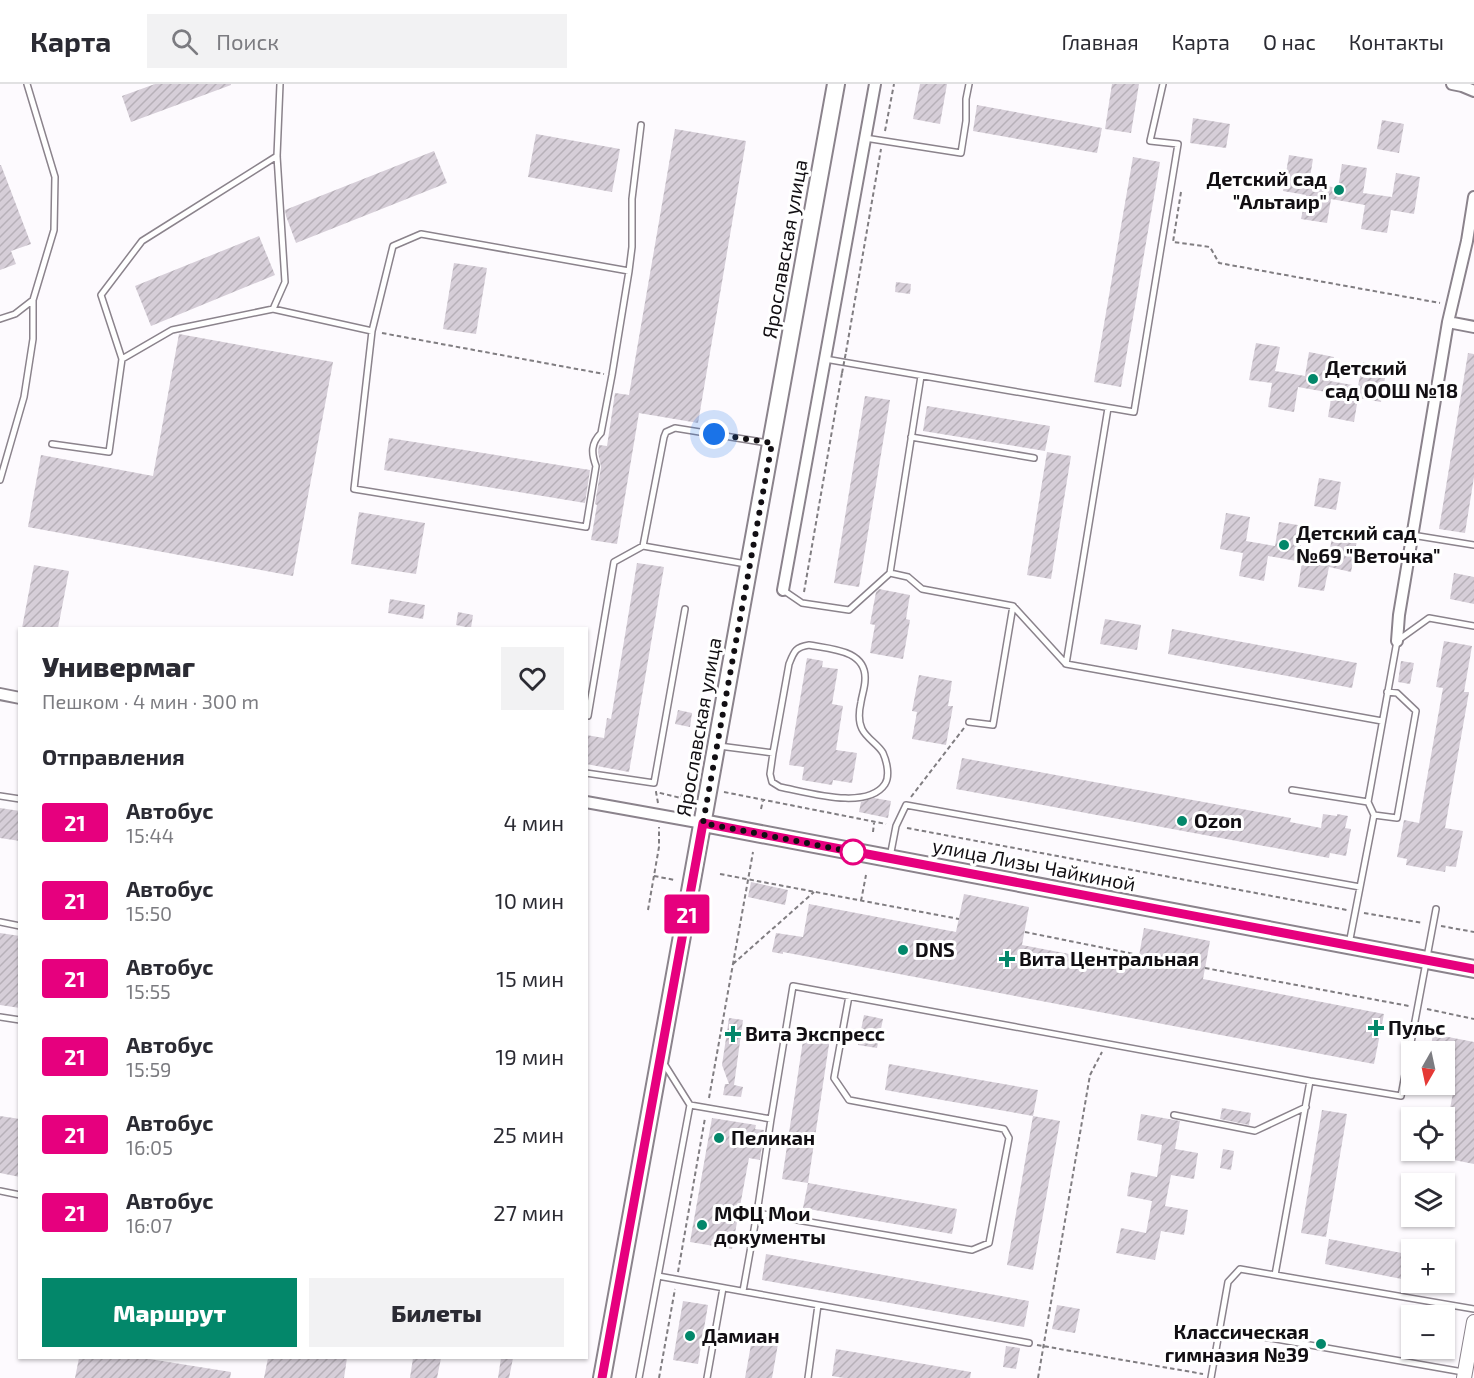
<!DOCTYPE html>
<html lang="ru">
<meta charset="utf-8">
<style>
:root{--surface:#fff;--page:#f2f2f3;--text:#2b2b33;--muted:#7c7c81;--line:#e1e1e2;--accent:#03876a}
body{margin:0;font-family:"Exo 2",sans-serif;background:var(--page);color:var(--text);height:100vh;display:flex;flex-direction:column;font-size:22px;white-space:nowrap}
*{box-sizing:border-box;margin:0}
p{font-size:20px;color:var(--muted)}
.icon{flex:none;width:33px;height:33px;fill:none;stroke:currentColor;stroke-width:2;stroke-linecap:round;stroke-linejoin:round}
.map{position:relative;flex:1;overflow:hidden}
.details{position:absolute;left:18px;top:543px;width:570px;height:732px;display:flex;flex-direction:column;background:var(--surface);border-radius:0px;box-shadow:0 2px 4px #0004}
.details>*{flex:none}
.badge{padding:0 12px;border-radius:4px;font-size:21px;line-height:39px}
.needle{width:39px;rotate:189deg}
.fabs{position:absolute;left:1401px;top:957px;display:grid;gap:12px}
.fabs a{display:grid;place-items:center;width:54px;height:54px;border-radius:0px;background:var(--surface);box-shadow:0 2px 4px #0004;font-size:30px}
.you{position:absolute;width:30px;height:30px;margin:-15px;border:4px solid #fff;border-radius:50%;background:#1a73e8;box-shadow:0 0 0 9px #1a73e833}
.map>.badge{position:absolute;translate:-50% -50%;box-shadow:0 0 0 3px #fff}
h2{padding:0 24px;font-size:22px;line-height:54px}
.round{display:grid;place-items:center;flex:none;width:63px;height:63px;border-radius:0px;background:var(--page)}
.overview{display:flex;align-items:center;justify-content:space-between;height:102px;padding:0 24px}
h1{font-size:28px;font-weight:800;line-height:45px}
.action{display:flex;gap:12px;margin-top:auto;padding:12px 24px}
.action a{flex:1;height:69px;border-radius:0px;background:var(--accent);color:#fff;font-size:24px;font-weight:800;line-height:69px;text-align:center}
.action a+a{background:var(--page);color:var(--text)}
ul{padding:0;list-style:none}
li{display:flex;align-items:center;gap:18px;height:78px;padding:0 24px}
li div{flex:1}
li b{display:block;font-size:22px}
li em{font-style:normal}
li .badge{min-width:66px;font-weight:700;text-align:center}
header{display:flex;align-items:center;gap:36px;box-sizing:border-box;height:84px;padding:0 30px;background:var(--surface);border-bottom:2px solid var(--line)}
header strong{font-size:28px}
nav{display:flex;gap:33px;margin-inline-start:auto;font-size:21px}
.search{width:420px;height:54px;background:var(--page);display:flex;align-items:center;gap:15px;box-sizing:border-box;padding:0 21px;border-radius:0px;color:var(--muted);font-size:22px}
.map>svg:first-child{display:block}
.building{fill:url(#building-hatch)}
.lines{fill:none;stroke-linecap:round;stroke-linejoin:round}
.service-casing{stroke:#8b838c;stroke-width:8}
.minor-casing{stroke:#8b838c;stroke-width:14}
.tertiary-casing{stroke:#8b838c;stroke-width:16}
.secondary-casing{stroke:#8b838c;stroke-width:20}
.path{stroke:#807d81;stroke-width:2;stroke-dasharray:4.5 3;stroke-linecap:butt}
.service{stroke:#fff;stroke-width:5}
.minor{stroke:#fff;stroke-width:10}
.tertiary{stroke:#fff;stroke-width:14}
.secondary{stroke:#fff;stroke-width:16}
.path-bridge{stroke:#807d81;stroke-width:2;stroke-dasharray:4.5 3;stroke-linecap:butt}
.line-casing{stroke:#fff;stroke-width:14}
.line{stroke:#e6007e;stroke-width:9}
.walk{stroke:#120f13;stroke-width:6;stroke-dasharray:0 10.8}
.poi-dot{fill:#03876a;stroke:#fff;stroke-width:2}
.stop-dot{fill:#fff;stroke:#e6007e;stroke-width:3}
.labels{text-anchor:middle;stroke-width:6;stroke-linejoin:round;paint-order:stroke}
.poi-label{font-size:20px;font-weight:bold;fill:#120f13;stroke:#fff;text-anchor:start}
.street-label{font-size:20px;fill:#120f13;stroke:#fff}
</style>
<header>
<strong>Карта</strong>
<div class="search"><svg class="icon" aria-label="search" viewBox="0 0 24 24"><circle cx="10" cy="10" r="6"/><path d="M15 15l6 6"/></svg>Поиск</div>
<nav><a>Главная</a><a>Карта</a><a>О нас</a><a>Контакты</a></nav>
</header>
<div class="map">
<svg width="1474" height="1294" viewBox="0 0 1474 1294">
<defs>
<pattern id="building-hatch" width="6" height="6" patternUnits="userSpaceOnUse" patternTransform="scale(1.5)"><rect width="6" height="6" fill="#d6ced8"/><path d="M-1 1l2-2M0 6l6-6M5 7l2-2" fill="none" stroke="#b7b0b8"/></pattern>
</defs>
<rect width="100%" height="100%" fill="#fdfafe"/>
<path class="building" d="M155 0H231V1L131 38 122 12Z
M920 0H947L940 40 913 35Z
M1112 0H1139L1131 49 1105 45Z
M977 21 1102 44 1097 69 973 47Z
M1193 34 1230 40 1226 64 1190 59Z
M1382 36 1404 40 1399 69 1377 65Z
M675 45 746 57 698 339 639 329 617 460 591 456 597 421 595 420 601 383 598 368 599 361 607 362 615 309 629 311Z
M536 50 620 65 612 108 528 93Z
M434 67 447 99 296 159 286 132 285 126Z
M1289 71 1313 75 1309 99 1338 104 1342 80 1367 84 1363 109 1392 113 1396 89 1420 93 1414 130 1391 126 1387 149 1361 145 1365 121 1331 115 1327 139 1301 135 1306 111 1283 107Z
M1133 73 1160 78 1121 303 1094 298Z
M0 81H1L31 160 11 167 16 180 0 186Z
M259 152 275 191 151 242 135 202Z
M454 179 487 184 476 250 443 245Z
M896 198 911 200 910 210 895 208Z
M179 250 333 278 293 492 28 443 41 371 153 392Z
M1256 259 1280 263 1275 287 1305 292 1309 268 1334 273 1330 297 1358 302 1363 278 1387 282 1381 318 1358 314 1354 338 1328 333 1332 309 1298 303 1294 328 1268 323 1272 299 1249 296Z
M1468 269 1474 270V393L1465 449 1439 445Z
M865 312 890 316 859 503 834 499Z
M927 322 1050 342 1045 367 923 347Z
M389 354 590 386 585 419 384 386Z
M1047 368 1071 372 1051 495 1027 491Z
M1319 394 1341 398 1336 426 1314 422Z
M359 428 425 439 416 490 351 480Z
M1226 429 1250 433 1246 457 1275 462 1279 438 1304 442 1300 466 1329 471 1333 447 1358 451 1351 488 1329 483 1324 507 1298 503 1302 478 1268 472 1264 497 1239 492 1243 469 1220 465Z
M637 479 664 483 629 688 586 680V651L604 654 607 634 611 635Z
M34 481 69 487 58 544H22Z
M1454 489 1474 493V520L1450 515Z
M879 505 910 511 906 535 910 536 903 575 870 569 875 541 870 540 876 508Z
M390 515 425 521 423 535 388 529Z
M458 528 473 531 471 544 456 541Z
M1105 535 1141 541 1137 566 1100 560Z
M1172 545 1357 579 1352 604 1168 570Z
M1444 557 1472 562 1464 608H1469L1445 744 1463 747 1456 783 1446 782 1445 788 1406 781 1407 775 1397 773 1404 736 1419 739 1443 604 1436 603Z
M807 574 823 577 822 583 838 585 832 620 843 622 836 666 857 669 852 699 833 696 832 701 802 696 804 683 789 681Z
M1401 577 1414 579 1410 600 1398 598Z
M919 591 952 597 948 622H953L946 661 912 655 917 628 912 627Z
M678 626 692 629 690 643 675 640Z
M962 674 1291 734 1290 738 1321 744 1323 730 1337 732V730L1348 732 1345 744 1351 745 1346 772 1330 769 1329 774 956 705Z
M874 714 891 717 888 734 859 728 861 718Z
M0 724 20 727V757L0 754Z
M751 798 788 806 785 821 748 813Z
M964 810 1029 823 1022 861 1137 883 1144 844 1210 857 1203 895 1384 930 1374 980 783 868V870L772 868 776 849 803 853 809 820 956 848Z
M0 849 20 852V924L0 921Z
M864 931 883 935 877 964 858 961Z
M729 934 743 936 734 1001 743 1003 741 1013 723 1011 725 1000H729L722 981Z
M804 950 830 954 808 1099 782 1095Z
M1433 950 1474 958V1080L1444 1074 1449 1048 1446 1047 1454 1003 1444 1002V968H1430Z
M889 980 1038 1006 1033 1032 885 1006Z
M1222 1024 1251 1029 1249 1041 1220 1035Z
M1322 1026 1347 1030 1326 1153 1301 1149Z
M1141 1030 1180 1037 1175 1065 1198 1069 1194 1095 1171 1091 1165 1122 1188 1126 1184 1151 1161 1147 1155 1176 1116 1169 1121 1144 1146 1149 1152 1117 1127 1112 1131 1088 1157 1093 1162 1061 1137 1056Z
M0 1032 20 1035V1093L0 1089Z
M1033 1032 1060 1037 1033 1186 1007 1181Z
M712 1034 756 1041 755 1045 764 1046 760 1076 749 1074 732 1165 690 1158Z
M1223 1065 1234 1067 1231 1086 1220 1084Z
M808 1099 957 1125 952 1150 803 1124Z
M1329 1155 1412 1171V1197L1325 1180Z
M766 1170 1029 1217 1024 1243 762 1196Z
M683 1217 708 1221 698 1280 673 1276Z
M1057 1221 1080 1225 1075 1249 1052 1245Z
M752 1255 778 1260 772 1294H745Z
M1006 1262 1020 1264 1016 1285 1003 1283Z
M836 1265 971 1288 970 1294H844L832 1292Z
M79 1274H143L231 1288 230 1294H75Z
M268 1274H347L344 1294H264Z
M413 1274H441L437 1294H410Z
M501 1274H513L509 1294H498Z"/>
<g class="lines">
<g class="service-casing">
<path id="service" d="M865 54 961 69 966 37V15L969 0
M277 72 142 157 101 211 122 275 172 246 273 225 285 198 277 72 280 0
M629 187 632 163V115L641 41
M273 225 372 247 354 405 586 443 596 382C591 369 591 359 601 349L612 291 629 187 421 150 393 162 372 247
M0 235 15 230 33 216 54 146 55 93 27 0
M825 275 1134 328 1178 60 1150 57 1163 0
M911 353 1034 374
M52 360 109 368 122 275
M0 396 24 313 33 255V216
M1412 451 1474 461
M643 462 664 353 666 348 675 344 768 359
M890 489 921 292
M783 506 802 519 849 526 890 489 908 493 922 505 1013 522 1066 580 1382 637
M809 561C831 565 867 566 865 596 865 603 862 611 861 618 859 627 858 637 862 645 867 655 878 660 883 669 887 678 890 692 885 700 867 727 807 708 780 703L772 698 770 690 773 669 789 580C794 568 795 563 809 561Z
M1066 580 1108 324
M586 632H588L614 478 643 462 746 480
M969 638 993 641 1013 522
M719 662 773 669
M586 689 654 699 685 525
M1292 706 1368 718
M0 712 20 715
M1374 731 1397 734 1416 627 1397 609 1387 608
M890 773 896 742 906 721 1360 803
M0 838 20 842
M1349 860 1374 731 1368 718 1397 557 1429 534 1474 542
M0 933 20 936
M690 1021 771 1035 793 902 1310 997
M1174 1031 1255 1047 1306 1023
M0 1107 20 1111
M757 1129 771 1035
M1275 1191 1310 997 1401 1012 1436 825
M658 1192 1029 1259
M743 1207 757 1129 972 1166 989 1159 1009 1054 1004 1045 849 1016 834 994 849 912
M1247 1250 1463 1288
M639 1294 690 1021 663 978
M707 1294 723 1204
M808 1294 818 1221
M1211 1294 1228 1198 1240 1185 1474 1225"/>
</g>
<g class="minor-casing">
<path id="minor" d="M1452 0 1462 2 1474 7
M1448 238 1474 243
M783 506 875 0
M1397 557 1399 531 1448 238 1467 157 1474 113
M0 610 20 614
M586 718 703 739"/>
</g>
<g class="tertiary-casing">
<path id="tertiary" d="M1464 1294 1474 1238"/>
</g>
<g class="secondary-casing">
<path id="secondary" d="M703 739 1474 885
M602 1294 836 0"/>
</g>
<path class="path" d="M885 47 894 0
M1181 108 1173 158 1210 163 1219 179 1440 219
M382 249 604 290
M846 268 881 65
M804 508 842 289
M724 708 886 740
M911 713 964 644
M658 719 656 708 681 714 686 701
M761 725 763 716
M907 744 1347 826
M873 748 874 739
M720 790 959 835
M654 792 675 796
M861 817 866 791
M648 826 659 763V743
M1364 829 1423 839
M1441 842 1474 848
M1025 848 1139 871
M733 880 814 808
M1205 884 1409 922
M1427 925 1474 935
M709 1014 753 768
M678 1188 705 1034
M1037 1261 1203 1290
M659 1294 675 1205
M1038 1294 1090 991 1102 968"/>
<use href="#service" class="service"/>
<use href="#minor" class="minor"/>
<use href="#tertiary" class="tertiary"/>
<use href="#secondary" class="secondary"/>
<path class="path-bridge" d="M842 289 846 268"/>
</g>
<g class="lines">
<g class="line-casing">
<path id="line" d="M602 1294 703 739 1474 885"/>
</g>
<use href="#line" class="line"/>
<path class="walk" d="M714 350 772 359 703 739 853 768"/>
</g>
<g class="poi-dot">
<circle cx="1339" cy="106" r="6"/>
<circle cx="1313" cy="295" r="6"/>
<circle cx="1284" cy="461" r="6"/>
<circle cx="1182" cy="737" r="6"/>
<circle cx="903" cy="866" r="6"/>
<path d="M1004 866h6v6h6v6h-6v6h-6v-6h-6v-6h6z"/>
<path d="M1373 935h6v6h6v6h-6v6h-6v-6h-6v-6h6z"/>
<path d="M730 941h6v6h6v6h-6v6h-6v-6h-6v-6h6z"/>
<circle cx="719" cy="1054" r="6"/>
<circle cx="702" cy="1141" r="6"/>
<circle cx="690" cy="1252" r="6"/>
<circle cx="1321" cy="1260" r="6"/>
</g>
<circle class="stop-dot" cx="853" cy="768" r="12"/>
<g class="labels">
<g class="poi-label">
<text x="1327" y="102" text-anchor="end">Детский сад<tspan x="1327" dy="23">"Альтаир"</tspan></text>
<text x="1325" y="291">Детский<tspan x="1325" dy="23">сад ООШ №18</tspan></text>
<text x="1296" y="456">Детский сад<tspan x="1296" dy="23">№69 "Веточка"</tspan></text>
<text x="1194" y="744">Ozon</text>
<text x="915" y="873">DNS</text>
<text x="1019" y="882">Вита Центральная</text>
<text x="1388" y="951">Пульс</text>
<text x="745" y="957">Вита Экспресс</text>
<text x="731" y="1061">Пеликан</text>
<text x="714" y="1137">МФЦ Мои<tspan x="714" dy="23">документы</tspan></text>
<text x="1309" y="1255" text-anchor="end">Классическая<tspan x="1309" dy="23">гимназия №39</tspan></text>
<text x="702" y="1259">Дамиан</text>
</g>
<g class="street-label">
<text transform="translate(785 165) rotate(-80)" y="7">Ярославская улица</text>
<text transform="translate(699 643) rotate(-80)" y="7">Ярославская улица</text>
<text transform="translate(1034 781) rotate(11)" y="7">улица Лизы Чайкиной</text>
</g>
</g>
</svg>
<div class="fabs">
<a><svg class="needle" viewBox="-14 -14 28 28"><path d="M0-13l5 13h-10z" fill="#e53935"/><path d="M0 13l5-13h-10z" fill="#7c7c81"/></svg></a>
<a><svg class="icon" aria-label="locate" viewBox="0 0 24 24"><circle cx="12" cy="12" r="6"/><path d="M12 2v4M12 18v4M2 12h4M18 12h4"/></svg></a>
<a><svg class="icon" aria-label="layers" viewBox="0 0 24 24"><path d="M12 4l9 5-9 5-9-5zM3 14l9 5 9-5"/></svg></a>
<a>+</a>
<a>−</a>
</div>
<div class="you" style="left:714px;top:350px"></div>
<b class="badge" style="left:687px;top:830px;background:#e6007e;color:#fff">21</b>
<section class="details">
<div class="overview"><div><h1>Универмаг</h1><p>Пешком · 4 мин · 300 m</p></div><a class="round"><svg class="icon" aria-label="heart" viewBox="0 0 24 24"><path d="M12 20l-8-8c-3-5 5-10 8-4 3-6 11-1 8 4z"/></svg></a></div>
<h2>Отправления</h2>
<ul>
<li><span class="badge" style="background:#e6007e;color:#fff">21</span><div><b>Автобус</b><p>15:44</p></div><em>4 мин</em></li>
<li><span class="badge" style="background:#e6007e;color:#fff">21</span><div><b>Автобус</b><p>15:50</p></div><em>10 мин</em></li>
<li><span class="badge" style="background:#e6007e;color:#fff">21</span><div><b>Автобус</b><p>15:55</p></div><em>15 мин</em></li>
<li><span class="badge" style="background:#e6007e;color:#fff">21</span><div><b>Автобус</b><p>15:59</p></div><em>19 мин</em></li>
<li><span class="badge" style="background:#e6007e;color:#fff">21</span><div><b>Автобус</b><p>16:05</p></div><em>25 мин</em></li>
<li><span class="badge" style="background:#e6007e;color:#fff">21</span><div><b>Автобус</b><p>16:07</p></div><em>27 мин</em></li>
</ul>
<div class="action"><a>Маршрут</a><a>Билеты</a></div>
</section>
</div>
